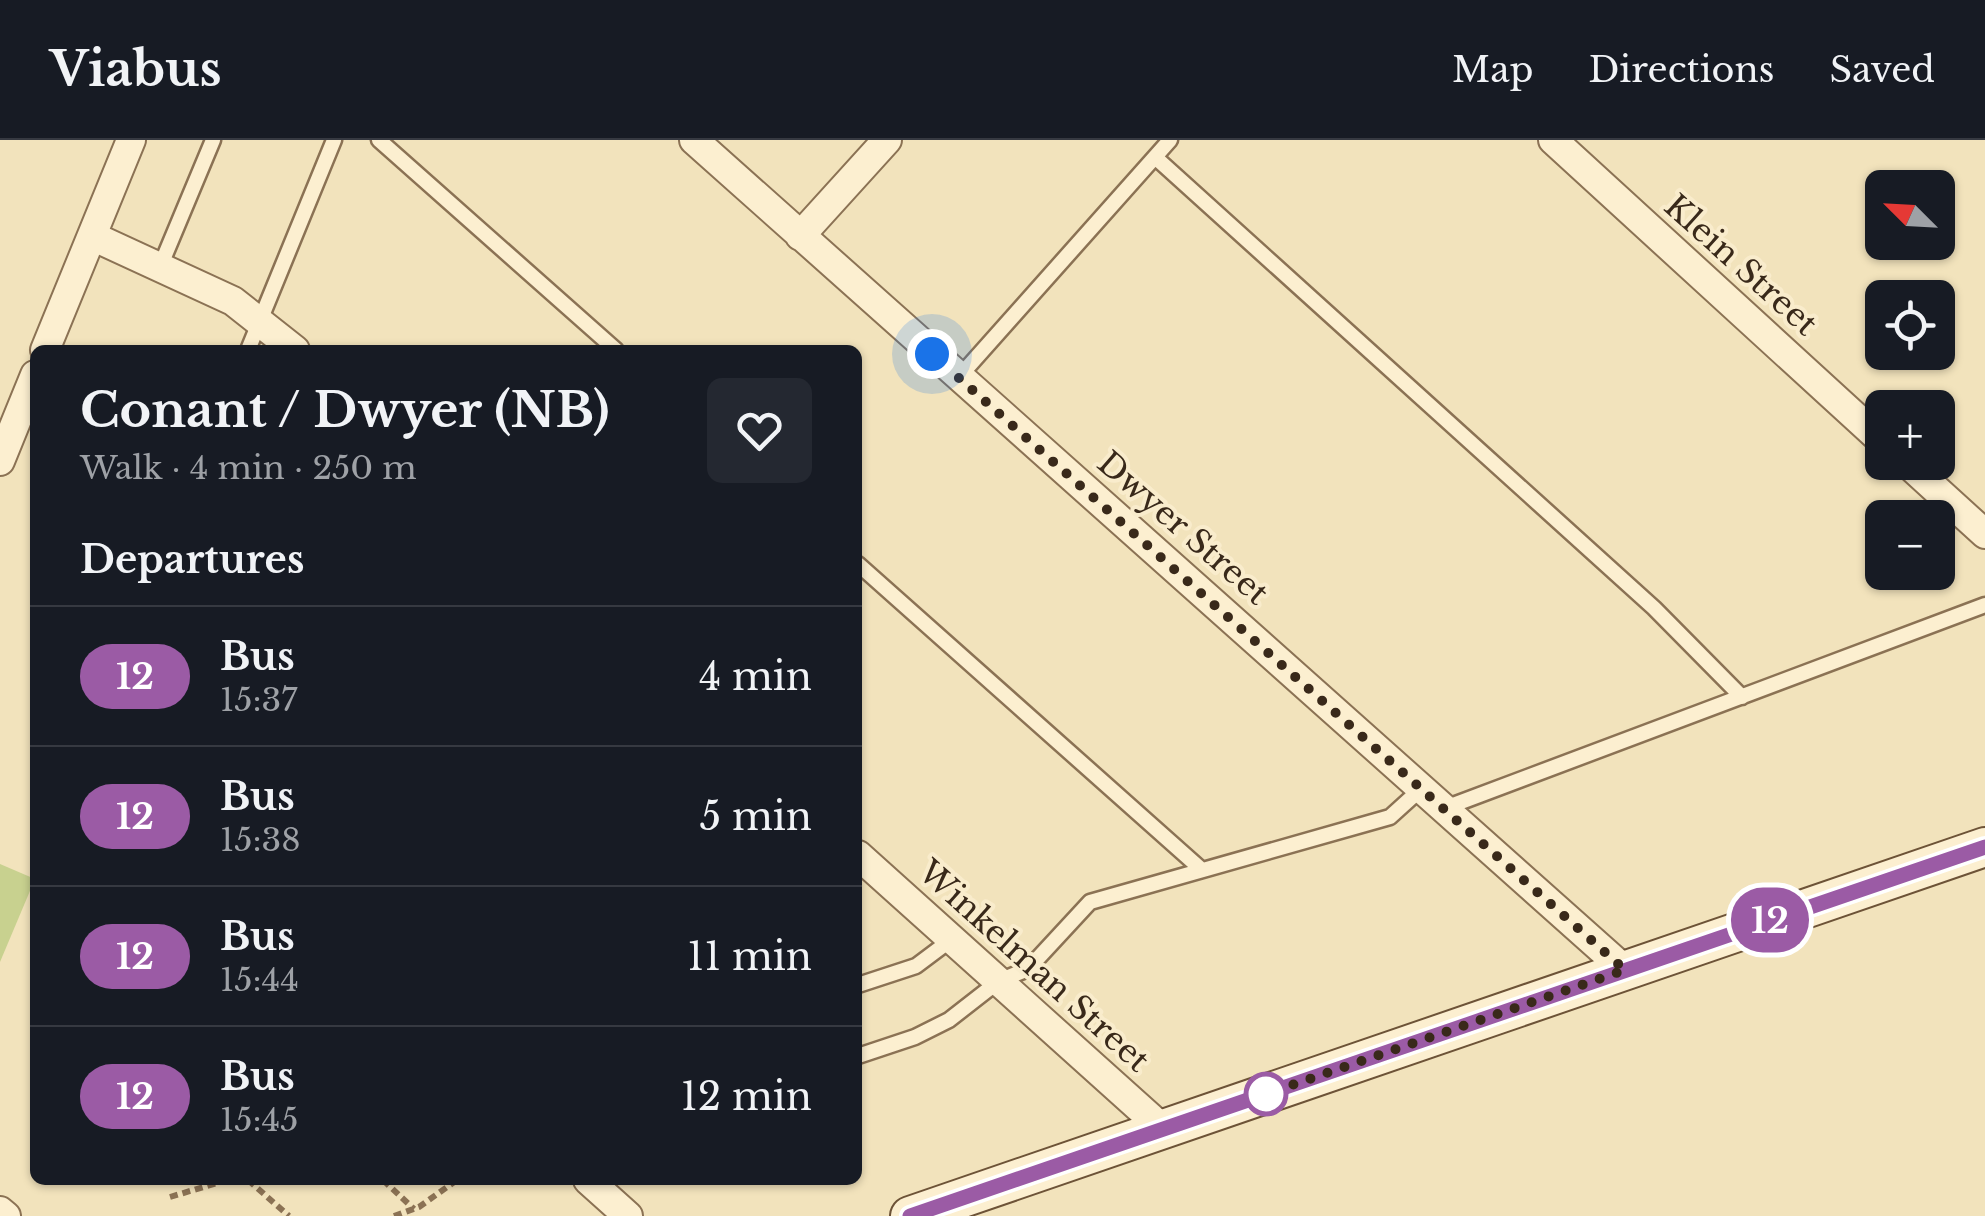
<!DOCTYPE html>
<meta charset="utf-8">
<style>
:root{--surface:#171b24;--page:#242831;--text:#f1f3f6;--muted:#9ea1a6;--line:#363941}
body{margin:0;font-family:"Libre Baskerville",serif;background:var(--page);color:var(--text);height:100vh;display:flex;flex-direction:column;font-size:38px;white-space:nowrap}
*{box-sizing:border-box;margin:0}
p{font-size:32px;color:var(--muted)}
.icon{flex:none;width:55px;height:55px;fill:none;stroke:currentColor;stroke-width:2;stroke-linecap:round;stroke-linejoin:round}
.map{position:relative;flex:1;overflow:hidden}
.details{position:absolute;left:30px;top:205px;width:832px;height:840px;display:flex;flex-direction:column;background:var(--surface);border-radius:15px;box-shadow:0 2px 8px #0004}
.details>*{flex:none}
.badge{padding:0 20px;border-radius:32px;font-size:35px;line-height:65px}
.needle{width:65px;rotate:294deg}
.buttons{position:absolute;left:1865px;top:30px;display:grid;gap:20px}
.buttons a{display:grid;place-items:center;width:90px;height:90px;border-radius:15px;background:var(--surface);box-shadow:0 2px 8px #0004;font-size:50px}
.you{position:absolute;width:50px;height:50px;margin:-25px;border:8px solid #fff;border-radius:50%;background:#1a73e8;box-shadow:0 0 0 15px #1a73e833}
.map>.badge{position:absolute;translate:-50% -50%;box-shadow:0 0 0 5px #fff}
h2{padding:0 50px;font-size:38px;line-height:90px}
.round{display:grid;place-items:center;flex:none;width:105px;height:105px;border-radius:15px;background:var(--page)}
.overview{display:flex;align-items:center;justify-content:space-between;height:170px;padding:0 50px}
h1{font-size:48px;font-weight:700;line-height:75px}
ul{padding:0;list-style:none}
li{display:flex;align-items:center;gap:30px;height:140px;padding:0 50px;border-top:2px solid var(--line)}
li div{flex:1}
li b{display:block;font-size:38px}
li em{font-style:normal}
li .badge{min-width:110px;font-weight:700;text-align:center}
header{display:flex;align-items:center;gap:60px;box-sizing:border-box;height:140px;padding:0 50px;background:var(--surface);border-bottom:2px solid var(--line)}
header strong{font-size:48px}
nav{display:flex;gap:55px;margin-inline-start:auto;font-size:35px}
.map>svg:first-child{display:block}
.green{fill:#c8d18f}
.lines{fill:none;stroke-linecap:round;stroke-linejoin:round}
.lane-casing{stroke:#8b7254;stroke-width:19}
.street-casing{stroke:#8b7254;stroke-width:32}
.secondary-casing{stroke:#6d5337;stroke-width:42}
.path{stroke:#8b7254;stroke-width:6;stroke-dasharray:8 5;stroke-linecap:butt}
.lane{stroke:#fcefd0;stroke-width:14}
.street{stroke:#fcefd0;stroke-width:28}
.secondary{stroke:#fcefd0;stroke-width:38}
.line-casing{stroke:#fff;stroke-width:22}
.line{stroke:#9b5ba5;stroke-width:15}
.walk{stroke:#39291a;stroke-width:10;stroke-dasharray:0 18}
.stop-dot{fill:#fff;stroke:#9b5ba5;stroke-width:5}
.labels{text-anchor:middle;stroke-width:8;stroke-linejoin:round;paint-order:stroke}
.street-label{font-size:32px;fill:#39291a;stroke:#f9eccc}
</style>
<header>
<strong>Viabus</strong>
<nav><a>Map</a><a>Directions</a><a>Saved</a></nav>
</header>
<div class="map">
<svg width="1985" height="1076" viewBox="0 0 1985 1076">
<rect width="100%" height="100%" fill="#f2e3bc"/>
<path class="green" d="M0 724 35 739 0 822Z"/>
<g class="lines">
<g class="lane-casing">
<path id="lane" d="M379 0 616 210
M1155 17 1654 468 1742 557
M160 127 213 0
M248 210 334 0
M959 237 1170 0
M858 424 1202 730
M1445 668 1985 465
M858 845 916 826 952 799
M858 916 915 897 949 880 999 841 1028 829 1090 762 1390 677 1422 648"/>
</g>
<g class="street-casing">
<path id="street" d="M694 0 1625 830
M1553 0 1882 301
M92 96 233 161 295 210
M800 96 887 0
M45 210 131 0
M0 321 35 235
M1906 322 1985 394
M858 715 1163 989
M588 1040 628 1076
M0 1071 6 1076"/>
</g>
<g class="secondary-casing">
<path id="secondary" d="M910 1076 1985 707"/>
</g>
<path class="path" d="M248 1040 289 1076
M383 1040 414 1069
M170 1057 227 1040
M394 1076 419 1067 457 1040"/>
<use href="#lane" class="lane"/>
<use href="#street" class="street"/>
<use href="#secondary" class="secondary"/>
</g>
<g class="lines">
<g class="line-casing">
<path id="line" d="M910 1076 1985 707"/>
</g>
<use href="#line" class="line"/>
<path class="walk" d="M932 214 1625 830 1266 954"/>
</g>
<circle class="stop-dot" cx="1266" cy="954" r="20"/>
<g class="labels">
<g class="street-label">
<text transform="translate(1741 125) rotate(42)" y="11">Klein Street</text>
<text transform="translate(1183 388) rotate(41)" y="11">Dwyer Street</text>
<text transform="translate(1034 826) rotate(42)" y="11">Winkelman Street</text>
</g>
</g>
</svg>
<div class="buttons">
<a><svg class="needle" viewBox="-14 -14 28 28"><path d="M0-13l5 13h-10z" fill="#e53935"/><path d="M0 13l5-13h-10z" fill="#9ea1a6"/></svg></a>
<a><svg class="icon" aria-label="locate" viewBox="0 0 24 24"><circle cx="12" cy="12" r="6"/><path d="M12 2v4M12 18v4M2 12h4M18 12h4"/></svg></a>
<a>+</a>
<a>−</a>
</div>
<div class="you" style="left:932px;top:214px"></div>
<b class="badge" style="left:1770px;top:780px;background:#9b5ba5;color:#fff">12</b>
<section class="details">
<div class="overview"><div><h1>Conant / Dwyer (NB)</h1><p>Walk · 4 min · 250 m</p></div><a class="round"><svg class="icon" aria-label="heart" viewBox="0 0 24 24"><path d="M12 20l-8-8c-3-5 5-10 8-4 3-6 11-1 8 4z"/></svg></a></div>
<h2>Departures</h2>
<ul>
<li><span class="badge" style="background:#9b5ba5;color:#fff">12</span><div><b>Bus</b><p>15:37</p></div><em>4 min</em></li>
<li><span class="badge" style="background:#9b5ba5;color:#fff">12</span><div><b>Bus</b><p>15:38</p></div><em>5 min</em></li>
<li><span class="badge" style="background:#9b5ba5;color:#fff">12</span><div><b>Bus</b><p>15:44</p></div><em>11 min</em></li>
<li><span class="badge" style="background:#9b5ba5;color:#fff">12</span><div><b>Bus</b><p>15:45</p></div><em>12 min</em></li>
</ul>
</section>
</div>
